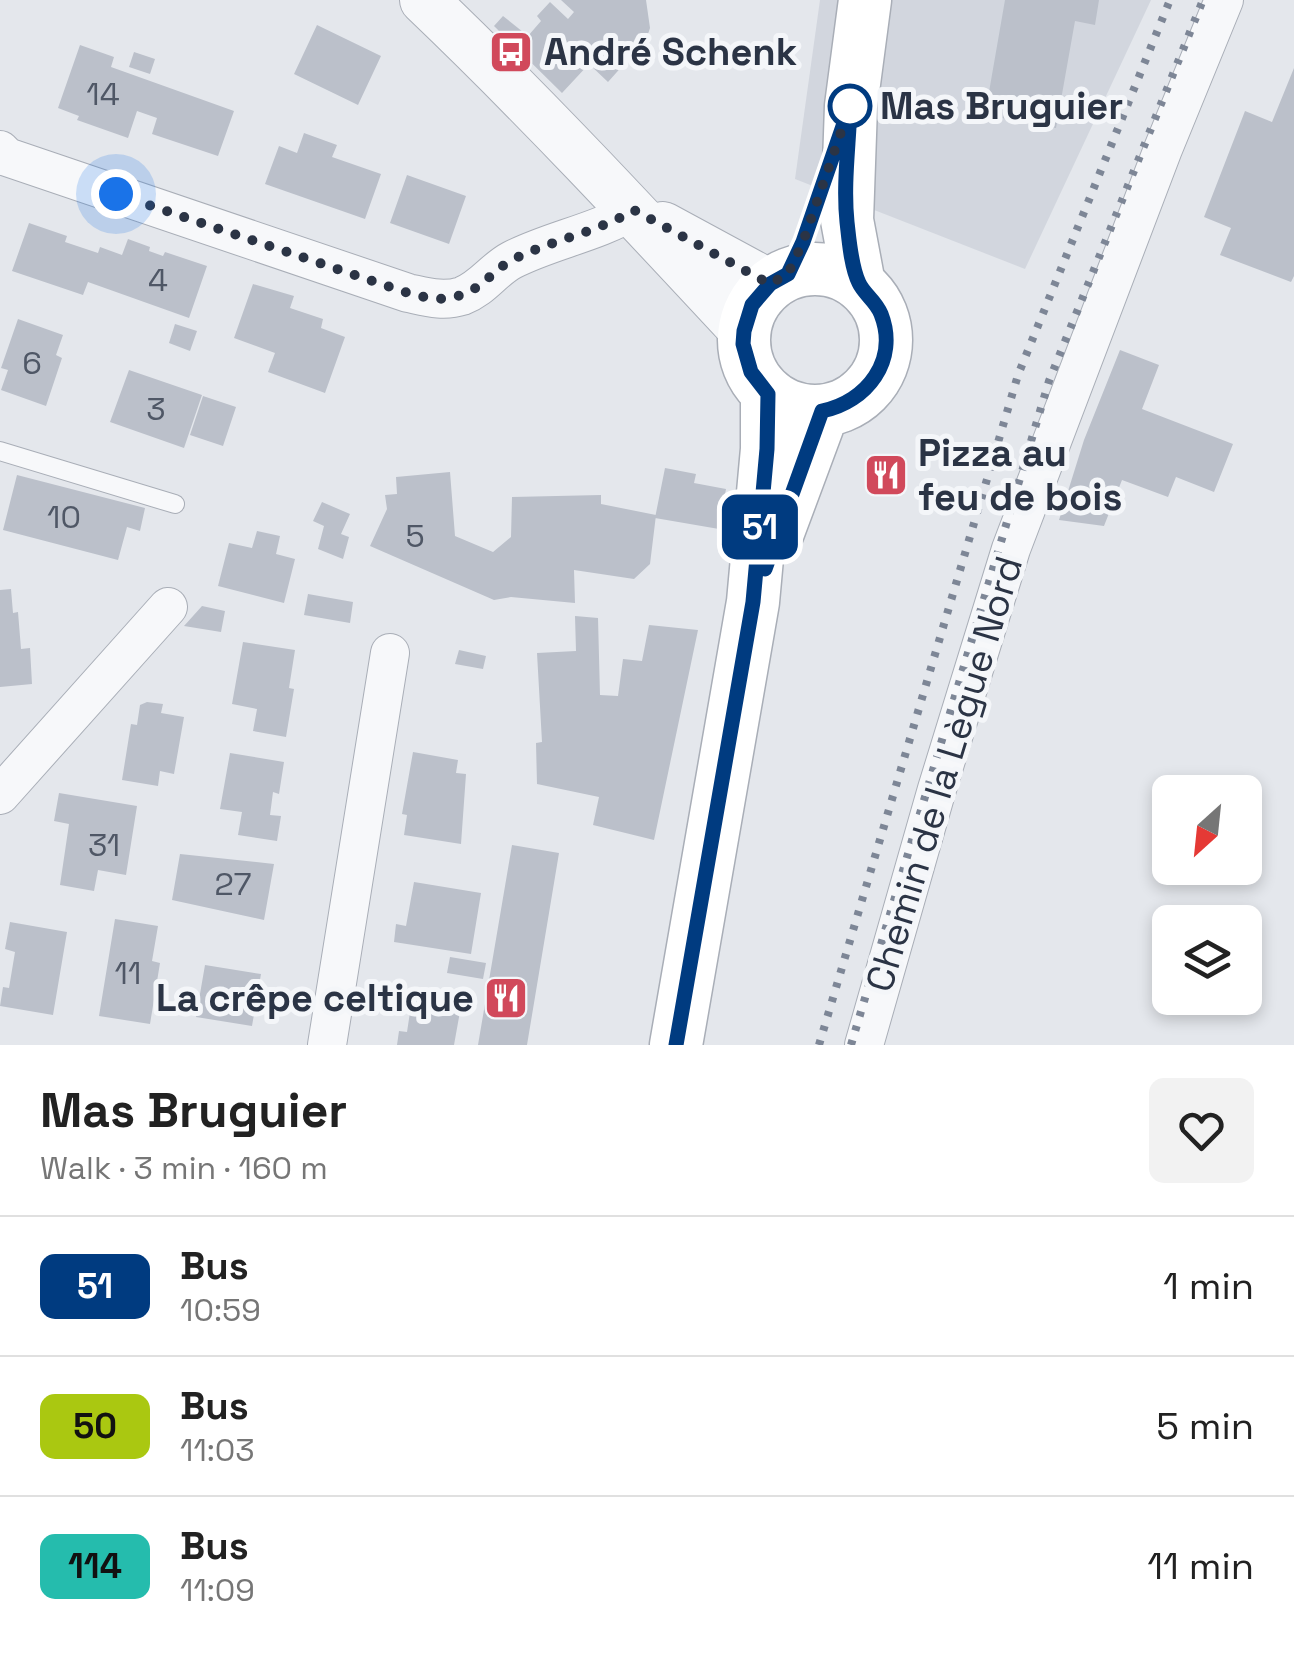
<!DOCTYPE html>
<meta charset="utf-8">
<style>
:root{--surface:#fff;--page:#f2f2f2;--text:#222;--muted:#767676;--line:#e0e0e0}
body{margin:0;font-family:"Space Grotesk",sans-serif;background:var(--page);color:var(--text);height:100vh;display:flex;flex-direction:column;font-size:38px;white-space:nowrap}
*{box-sizing:border-box;margin:0}
p{font-size:32px;color:var(--muted)}
.icon{flex:none;width:55px;height:55px;fill:none;stroke:currentColor;stroke-width:2;stroke-linecap:round;stroke-linejoin:round}
.map{position:relative;height:1045px;overflow:hidden}
.sheet{display:flex;flex-direction:column;background:var(--surface);flex:1}
.sheet>*{flex:none}
.badge{padding:0 20px;border-radius:15px;font-size:35px;line-height:65px}
.needle{width:65px;rotate:207deg}
.controls{position:absolute;left:1152px;top:775px;display:grid;gap:20px}
.controls a{display:grid;place-items:center;width:110px;height:110px;border-radius:15px;background:var(--surface);box-shadow:0 5px 15px #0003;font-size:50px}
.you{position:absolute;width:50px;height:50px;margin:-25px;border:8px solid #fff;border-radius:50%;background:#1a73e8;box-shadow:0 0 0 15px #1a73e833}
.map>.badge{position:absolute;translate:-50% -50%;box-shadow:0 0 0 5px #fff}
.round{display:grid;place-items:center;flex:none;width:105px;height:105px;border-radius:15px;background:var(--page)}
.overview{display:flex;align-items:center;justify-content:space-between;height:170px;padding:0 40px}
h1{font-size:48px;font-weight:800;line-height:75px}
ul{padding:0;list-style:none}
li{display:flex;align-items:center;gap:30px;height:140px;padding:0 40px;border-top:2px solid var(--line)}
li div{flex:1}
li b{display:block;font-size:38px}
li em{font-style:normal}
li .badge{min-width:110px;font-weight:700;text-align:center}
.map>svg:first-child{display:block}
.built{fill:#d2d6de}
.building{fill:#bbc0ca}
.lines{fill:none;stroke-linecap:round;stroke-linejoin:round}
.service-casing{stroke:#a9aeb7;stroke-width:20}
.minor-casing{stroke:#a9aeb7;stroke-width:40}
.tertiary-casing{stroke:#a9aeb7;stroke-width:50}
.secondary-casing{stroke:#a9aeb7;stroke-width:55}
.service{stroke:#f7f8fa;stroke-width:18}
.minor{stroke:#f7f8fa;stroke-width:38}
.tertiary{stroke:#f7f8fa;stroke-width:48}
.secondary{stroke:#fff;stroke-width:52}
.rail{stroke:#7d8696;stroke-width:8;stroke-dasharray:5 10;stroke-linecap:butt}
.line-casing{stroke:#fff;stroke-width:22}
.line{stroke:#003b80;stroke-width:15}
.walk{stroke:#2b3445;stroke-width:10;stroke-dasharray:0 18}
.stop-dot{fill:#fff;stroke:#003b80;stroke-width:5}
.labels{text-anchor:middle;stroke-width:10;stroke-linejoin:round;paint-order:stroke}
.number-label{font-size:32px;fill:#4f5766}
.poi-label{font-size:38px;font-weight:bold;fill:#2b3445;stroke:#f4f6f9;text-anchor:start}
.stop-label{font-size:38px;font-weight:bold;fill:#2b3445;stroke:#f4f6f9;text-anchor:start}
.street-label{font-size:38px;fill:#2b3445;stroke:#f4f6f9}
</style>
<div class="map">
<svg width="1294" height="1045" viewBox="0 0 1294 1045">
<rect width="100%" height="100%" fill="#e4e7ec"/>
<path class="built" d="M820 0H1151L1025 269 795 179Z"/>
<path class="building" d="M561 0H646L650 28 643 49 637 58 633 54 608 82 589 64 562 93 494 26 503 16 528 36 541 21 537 16 550 2 568 19 574 12Z
M1005 0H1099L1095 25 1075 21 1056 128 985 115Z
M317 25 381 56 358 105 294 74Z
M80 45 114 57 111 67 234 111 218 156 152 134 157 118 137 111 128 138 77 120 79 116 58 108Z
M134 52 155 59 150 74 129 67Z
M1294 68V276L1291 282 1220 255 1231 228 1204 217 1245 111 1272 122Z
M304 133 337 145 332 157 381 174 365 219 265 184 279 146 297 153Z
M407 175 466 196 449 244 390 223Z
M29 223 67 236 65 242 98 253 100 247 122 255 128 239 150 247 149 251 163 256 165 252 207 266 189 318 88 282 83 295 12 271Z
M253 284 294 296 290 308 323 319 321 328 345 337 325 393 268 372 275 353 234 338Z
M18 319 63 335 56 355 62 358 46 406 1 390 8 370 1 368Z
M175 324 197 331 190 351 169 343Z
M1120 350 1159 365 1142 409 1233 444 1214 492 1176 477 1168 497 1122 480 1104 526 1059 520 1084 440Z
M129 370 202 395 184 448 110 422Z
M203 396 236 407 223 446 190 435Z
M665 468 696 474 694 483 726 489 719 529 655 518Z
M450 472 455 536 493 552 511 537 512 497 601 495V504L656 515 650 564 634 579 574 570 575 603 511 597 494 600 370 546 387 509 385 495 397 494 396 477Z
M17 475 145 508 140 531 127 527 118 560 3 530Z
M322 502 350 514 341 534 349 537 343 559 318 549 324 526 313 521Z
M257 531 280 536 276 554 295 559 284 603 218 586 229 543 252 548Z
M11 589 13 613 18 612 21 649 30 648 32 684 0 687V590Z
M308 594 353 602 350 623 304 615Z
M202 606 225 611 221 632 184 626Z
M575 616 598 618 600 695 618 696 623 659 642 661 649 625 698 630 654 840 593 825 599 797 537 784 536 743 542 742 537 653 576 651Z
M243 642 295 650 289 688 294 689 286 737 253 731 257 709 232 704Z
M459 650 486 656 483 669 455 664Z
M147 702 163 704 161 713 184 717 174 774 160 771 158 786 122 780 131 724 137 725 140 705Z
M413 752 458 760 456 773 466 774 461 844 404 835 407 815 402 814Z
M230 753 284 762 279 794 273 792 270 815 281 816 277 841 238 835 242 812 220 809Z
M59 793 137 806 126 875 98 870 94 891 60 885 69 824 54 821Z
M512 845 559 853 527 1045H478Z
M180 854 274 864 264 920 172 900Z
M414 882 481 893 471 954 394 942 396 924 406 926Z
M115 919 158 926 152 961 160 963 150 1024 99 1016Z
M10 922 67 932 53 1015 0 1006 3 987 9 988 15 952 5 949Z
M450 957 486 963 483 979 447 973Z
M205 965 261 974 252 1026 196 1017Z
M412 999 461 1006 454 1045H397L399 1031 407 1032Z"/>
<g class="lines">
<g class="service-casing">
<path id="service" d="M0 451 175 504"/>
</g>
<g class="minor-casing">
<path id="minor" d="M0 150 7 157 408 293C427 297 443 302 462 296 483 288 493 270 512 260 551 240 596 233 634 210
M0 795 168 607
M327 1045 390 653
M864 1045 937 789 1011 549 1163 149 1224 0"/>
</g>
<g class="tertiary-casing">
<path id="tertiary" d="M424 0C535 106 639 218 744 331
M663 226 770 284"/>
</g>
<g class="secondary-casing">
<path id="secondary" d="M744 340a71 71 0 1 1 142 0a71 71 0 1 1-142 0Z
M859 284 847 220 851 106 865 0
M778 532 823 411
M676 1045 753 602 767 449V394"/>
</g>
<use href="#service" class="service"/>
<use href="#minor" class="minor"/>
<use href="#tertiary" class="tertiary"/>
<use href="#secondary" class="secondary"/>
<path class="rail" d="M819 1045 1018 375 1170 0
M851 1045 1049 381 1203 0"/>
</g>
<g class="lines">
<g class="line-casing">
<path id="line" d="M676 1045 753 602 767 449 768 394 751 372 743 344 744 331 752 305 770 284 788 274 803 242 850 106C849 143 843 184 847 222 849 239 851 267 859 283 864 294 876 301 881 314 899 360 867 402 822 411L765 569"/>
</g>
<use href="#line" class="line"/>
<path class="walk" d="M116 194 408 293C427 298 443 302 461 295 483 288 493 270 512 260 551 240 596 233 634 210L770 284 788 274 803 242 850 106"/>
</g>
<defs>
<g id="bus-square" transform="scale(2.25)"><rect x="-9" y="-9" width="18" height="18" rx="4" fill="#d1495b" stroke="#f4f6f9"/><path d="M-5-6H5V4H4V6H2V4H-2V6H-4V4H-5ZM-3.5-4V0h7V-4ZM-3.5 1.2v1.5H-2V1.2ZM2 1.2v1.5H3.5V1.2Z" fill="#fff"/></g>
<g id="restaurant-square" transform="scale(2.25)"><rect x="-9" y="-9" width="18" height="18" rx="4" fill="#d1495b" stroke="#f4f6f9"/><path d="M-5-6h1v4h1v-4h1v4h1v-4h1v5L-1.5 .5V6h-2V.5L-5-1ZM5-6V6H3V1.5H1.5Q1.5-4 5-6Z" fill="#fff"/></g>
</defs>
<g fill-rule="evenodd">
<use href="#bus-square" x="511" y="52"/>
<use href="#restaurant-square" x="886" y="475"/>
<use href="#restaurant-square" x="506" y="998"/>
</g>
<circle class="stop-dot" cx="850" cy="106" r="20"/>
<g class="labels">
<g class="number-label">
<text x="103" y="105">14</text>
<text x="158" y="291">4</text>
<text x="32" y="374">6</text>
<text x="156" y="420">3</text>
<text x="64" y="528">10</text>
<text x="415" y="547">5</text>
<text x="104" y="856">31</text>
<text x="233" y="895">27</text>
<text x="128" y="984">11</text>
</g>
<g class="poi-label">
<text x="544" y="65">André Schenk</text>
<text x="918" y="466">Pizza au<tspan x="918" dy="44">feu de bois</tspan></text>
<text x="474" y="1011" text-anchor="end">La crêpe celtique</text>
</g>
<g class="stop-label">
<text x="880" y="119">Mas Bruguier</text>
</g>
<g class="street-label">
<text transform="translate(944 774) rotate(-73)" y="13">Chemin de la Lègue Nord</text>
</g>
</g>
</svg>
<div class="controls">
<a><svg class="needle" viewBox="-14 -14 28 28"><path d="M0-13l5 13h-10z" fill="#e53935"/><path d="M0 13l5-13h-10z" fill="#767676"/></svg></a>
<a><svg class="icon" aria-label="layers" viewBox="0 0 24 24"><path d="M12 4l9 5-9 5-9-5zM3 14l9 5 9-5"/></svg></a>
</div>
<div class="you" style="left:116px;top:194px"></div>
<b class="badge" style="left:760px;top:527px;background:#003b80;color:#fff">51</b>
</div>
<section class="sheet">
<div class="overview"><div><h1>Mas Bruguier</h1><p>Walk · 3 min · 160 m</p></div><a class="round"><svg class="icon" aria-label="heart" viewBox="0 0 24 24"><path d="M12 20l-8-8c-3-5 5-10 8-4 3-6 11-1 8 4z"/></svg></a></div>
<ul>
<li><span class="badge" style="background:#003b80;color:#fff">51</span><div><b>Bus</b><p>10:59</p></div><em>1 min</em></li>
<li><span class="badge" style="background:#aac811;color:#111">50</span><div><b>Bus</b><p>11:03</p></div><em>5 min</em></li>
<li><span class="badge" style="background:#25bcad;color:#111">114</span><div><b>Bus</b><p>11:09</p></div><em>11 min</em></li>
</ul>
</section>
